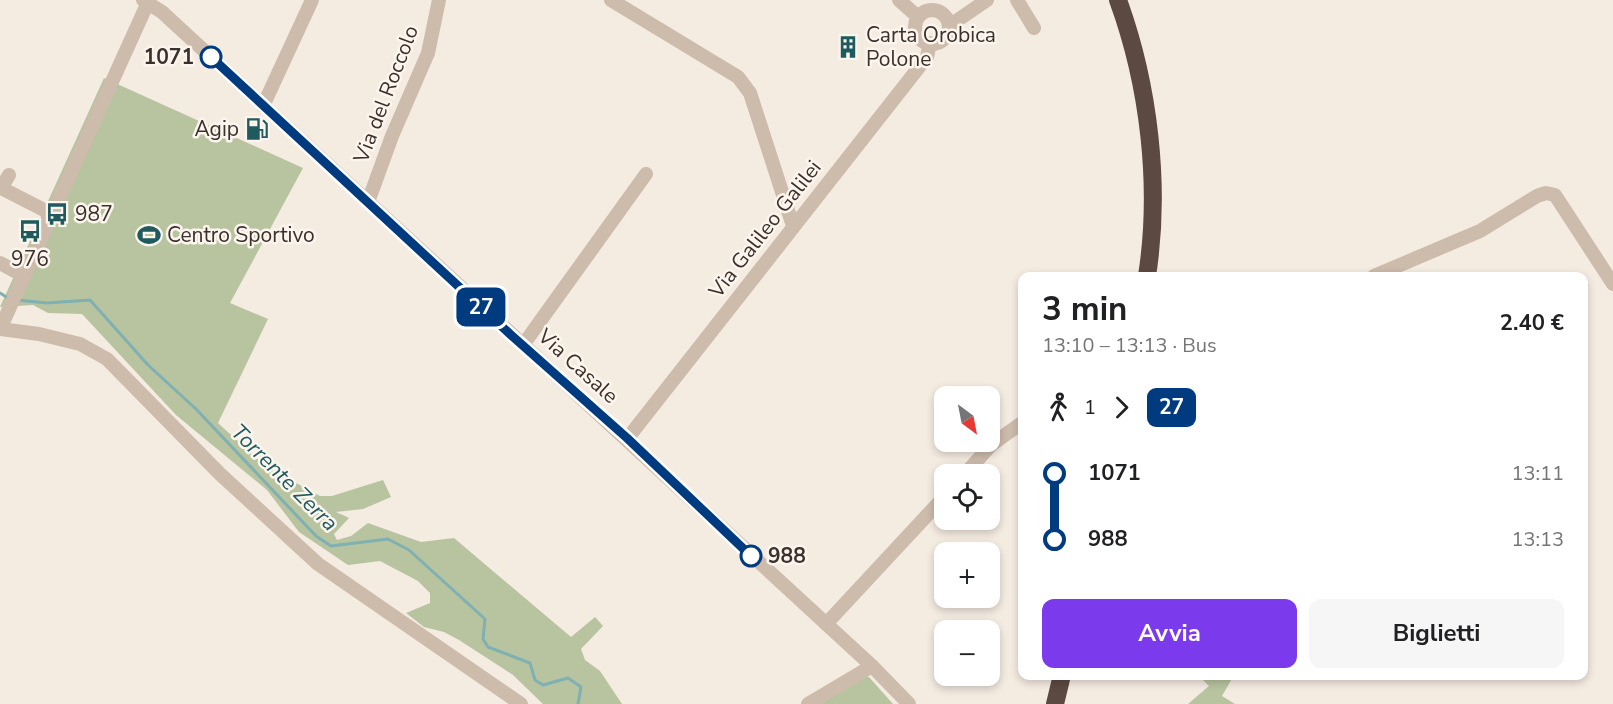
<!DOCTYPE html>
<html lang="it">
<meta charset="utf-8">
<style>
:root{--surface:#fff;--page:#f6f6f6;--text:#202124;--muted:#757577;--accent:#7c3aed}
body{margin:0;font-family:"Nunito Sans",sans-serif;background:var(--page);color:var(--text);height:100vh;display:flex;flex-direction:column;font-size:22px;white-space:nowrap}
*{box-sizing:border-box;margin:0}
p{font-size:20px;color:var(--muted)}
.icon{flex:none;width:33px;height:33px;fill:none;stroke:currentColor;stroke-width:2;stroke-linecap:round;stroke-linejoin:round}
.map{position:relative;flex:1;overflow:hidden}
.details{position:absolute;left:1018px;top:272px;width:570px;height:408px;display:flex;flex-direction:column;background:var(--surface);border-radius:12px;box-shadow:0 3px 9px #0003}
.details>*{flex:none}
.badge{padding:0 12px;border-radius:9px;font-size:21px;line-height:39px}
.needle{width:39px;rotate:148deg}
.tools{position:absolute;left:934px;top:386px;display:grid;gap:12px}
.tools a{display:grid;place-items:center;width:66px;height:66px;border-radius:12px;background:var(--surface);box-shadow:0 3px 9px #0003;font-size:30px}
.map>.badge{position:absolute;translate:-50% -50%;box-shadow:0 0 0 3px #fff}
.legs{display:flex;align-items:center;gap:9px;height:66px;padding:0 24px;font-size:20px}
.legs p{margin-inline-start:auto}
.overview{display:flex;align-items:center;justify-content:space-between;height:102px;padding:0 24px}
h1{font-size:33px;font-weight:700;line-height:45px}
.cta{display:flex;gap:12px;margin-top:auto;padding:12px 24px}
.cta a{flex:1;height:69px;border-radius:12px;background:var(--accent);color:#fff;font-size:24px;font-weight:700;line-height:69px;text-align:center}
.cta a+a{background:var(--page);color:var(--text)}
ul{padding:0 24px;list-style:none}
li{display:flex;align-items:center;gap:21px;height:66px;font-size:22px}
li i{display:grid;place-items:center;width:9px;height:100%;margin:0 8px;background:currentColor}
li i::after{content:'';width:15px;height:15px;margin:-8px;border:4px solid;border-radius:50%;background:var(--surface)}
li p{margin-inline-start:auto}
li:first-child i{background:linear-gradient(#0000 50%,currentColor 0)}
li:last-child i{background:linear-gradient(currentColor 50%,#0000 0)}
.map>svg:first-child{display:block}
.green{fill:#b8c4a0}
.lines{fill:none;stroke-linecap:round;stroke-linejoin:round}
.stream{stroke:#7fb0b2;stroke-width:3}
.minor{stroke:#cdbbac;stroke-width:14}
.highway{stroke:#5c4a42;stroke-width:18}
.line-1-casing{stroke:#fff;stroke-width:14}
.line-1{stroke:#003b80;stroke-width:9}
.stop-1-dot{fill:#fff;stroke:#003b80;stroke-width:3}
.labels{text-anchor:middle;stroke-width:5;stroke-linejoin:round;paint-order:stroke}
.poi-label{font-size:21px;fill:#3b302b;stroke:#fbf5ee;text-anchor:start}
.stop-label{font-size:21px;font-weight:bold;fill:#3b302b;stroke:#fbf5ee;text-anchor:end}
.street-label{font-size:21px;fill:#3b302b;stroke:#fbf5ee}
.water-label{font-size:22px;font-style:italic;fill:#1f5a5e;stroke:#fbf5ee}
</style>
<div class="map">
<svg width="1613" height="704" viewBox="0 0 1613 704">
<rect width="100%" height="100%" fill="#f4ebe1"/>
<path class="green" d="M104 78 303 168 230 303 268 319 218 423 265 466 320 496H332L383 480 391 497 363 509 336 512 349 518 334 534 337 540 351 536 368 523 421 542 454 538 571 637 595 617 603 626 581 649 585 660 600 671 622 704H543L513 675 459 640 444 632 424 627 406 613 430 603V593L418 581 380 561 348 565 299 532 267 490 176 415 82 314 48 313 33 305 0 307Z
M1198 675H1234L1222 696 1235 704H1188L1209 686Z
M864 677H869L893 704H818Z"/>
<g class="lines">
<path class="stream" d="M0 293 8 298
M17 300 47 303 90 300 148 365 196 409 316 536 331 546 388 539 409 550 485 619 483 639 488 647 530 663 535 680 543 685 568 678 581 687 578 704"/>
<path class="minor" d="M143 0 162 12 872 666 909 704
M611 0 738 77 750 93 793 226
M899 0 918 17
M1017 0 1034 28
M915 27a17 17 0 1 1 34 0a17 17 0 1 1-34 0Z
M949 26 987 0
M263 106 312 0
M9 175 1 188 52 214
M368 202 392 136 428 53 439 0
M0 263 24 276
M1374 276 1480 231 1537 196 1546 193 1555 195 1613 284
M0 329 39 334 80 344 107 359 220 474 318 564 521 704
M0 329 149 0
M523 345 646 174
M627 439 927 57 930 43
M965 474 991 445 1023 422
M826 624 945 496
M808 704 872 666"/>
<path class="highway" d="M1118 0C1149 85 1161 186 1147 276
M1055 704 1062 675"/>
</g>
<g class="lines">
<g class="line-1-casing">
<path id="line-1" d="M211 57 511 335 627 438 751 556"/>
</g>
<use href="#line-1" class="line-1"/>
</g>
<defs>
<g id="building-bare" transform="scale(1.8)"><path d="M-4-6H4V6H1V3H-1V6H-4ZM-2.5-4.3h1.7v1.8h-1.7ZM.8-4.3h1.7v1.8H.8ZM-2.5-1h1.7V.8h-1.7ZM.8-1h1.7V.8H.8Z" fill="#1f5a5e" stroke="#fbf5ee" stroke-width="2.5" paint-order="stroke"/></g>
<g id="fuel-bare" transform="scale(1.8)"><path d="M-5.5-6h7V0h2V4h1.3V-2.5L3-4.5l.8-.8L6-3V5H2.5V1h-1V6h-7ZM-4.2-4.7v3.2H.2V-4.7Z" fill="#1f5a5e" stroke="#fbf5ee" stroke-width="2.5" paint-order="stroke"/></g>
<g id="bus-bare" transform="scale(1.8)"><path d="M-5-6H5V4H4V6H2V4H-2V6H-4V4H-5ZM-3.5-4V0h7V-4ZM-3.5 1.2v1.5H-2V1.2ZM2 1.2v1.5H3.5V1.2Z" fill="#1f5a5e" stroke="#fbf5ee" stroke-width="2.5" paint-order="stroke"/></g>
<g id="stadium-bare" transform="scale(1.8)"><path d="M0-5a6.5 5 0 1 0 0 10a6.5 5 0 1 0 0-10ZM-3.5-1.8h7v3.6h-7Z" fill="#1f5a5e" stroke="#fbf5ee" stroke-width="2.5" paint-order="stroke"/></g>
</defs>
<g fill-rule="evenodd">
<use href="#building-bare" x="848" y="47"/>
<use href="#fuel-bare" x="257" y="129"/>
<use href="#bus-bare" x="57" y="214"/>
<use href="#bus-bare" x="30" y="231"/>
<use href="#stadium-bare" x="149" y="235"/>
</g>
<g class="stop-1-dot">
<circle cx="211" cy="57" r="10"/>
<circle cx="751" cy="556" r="10"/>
</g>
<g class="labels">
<g class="poi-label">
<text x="866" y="42">Carta Orobica<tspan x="866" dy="24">Polone</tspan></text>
<text x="239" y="136" text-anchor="end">Agip</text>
<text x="75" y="221">987</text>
<text x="167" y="242">Centro Sportivo</text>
<text x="30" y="266" text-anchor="middle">976</text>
</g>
<g class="stop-label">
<text x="194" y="64">1071</text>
<text x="768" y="563" text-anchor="start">988</text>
</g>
<g class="street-label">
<text transform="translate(386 94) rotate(-69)" y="7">Via del Roccolo</text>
<text transform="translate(765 229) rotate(-52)" y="7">Via Galileo Galilei</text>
<text transform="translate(578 366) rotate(42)" y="7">Via Casale</text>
</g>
<g class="water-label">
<text transform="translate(285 477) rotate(45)" y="8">Torrente Zerra</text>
</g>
</g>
</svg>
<div class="tools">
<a><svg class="needle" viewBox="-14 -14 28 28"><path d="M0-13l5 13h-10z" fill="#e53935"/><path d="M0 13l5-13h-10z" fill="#757577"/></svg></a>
<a><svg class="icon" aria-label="locate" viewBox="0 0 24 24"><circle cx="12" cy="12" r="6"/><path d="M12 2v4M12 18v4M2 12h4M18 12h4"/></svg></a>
<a>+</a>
<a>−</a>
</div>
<b class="badge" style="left:481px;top:307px;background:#003b80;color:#fff">27</b>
<section class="details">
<div class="overview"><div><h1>3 min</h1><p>13:10 – 13:13 · Bus</p></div><b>2.40 €</b></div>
<div class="legs"><svg class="icon" aria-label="walk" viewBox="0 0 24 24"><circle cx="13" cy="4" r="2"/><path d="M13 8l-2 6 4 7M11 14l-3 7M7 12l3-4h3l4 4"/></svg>1<svg class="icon" aria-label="forward" viewBox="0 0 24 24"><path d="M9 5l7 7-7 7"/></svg><b class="badge" style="background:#003b80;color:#fff">27</b></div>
<ul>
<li><i style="color:#003b80"></i><b>1071</b><p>13:11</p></li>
<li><i style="color:#003b80"></i><b>988</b><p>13:13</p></li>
</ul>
<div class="cta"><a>Avvia</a><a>Biglietti</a></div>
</section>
</div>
